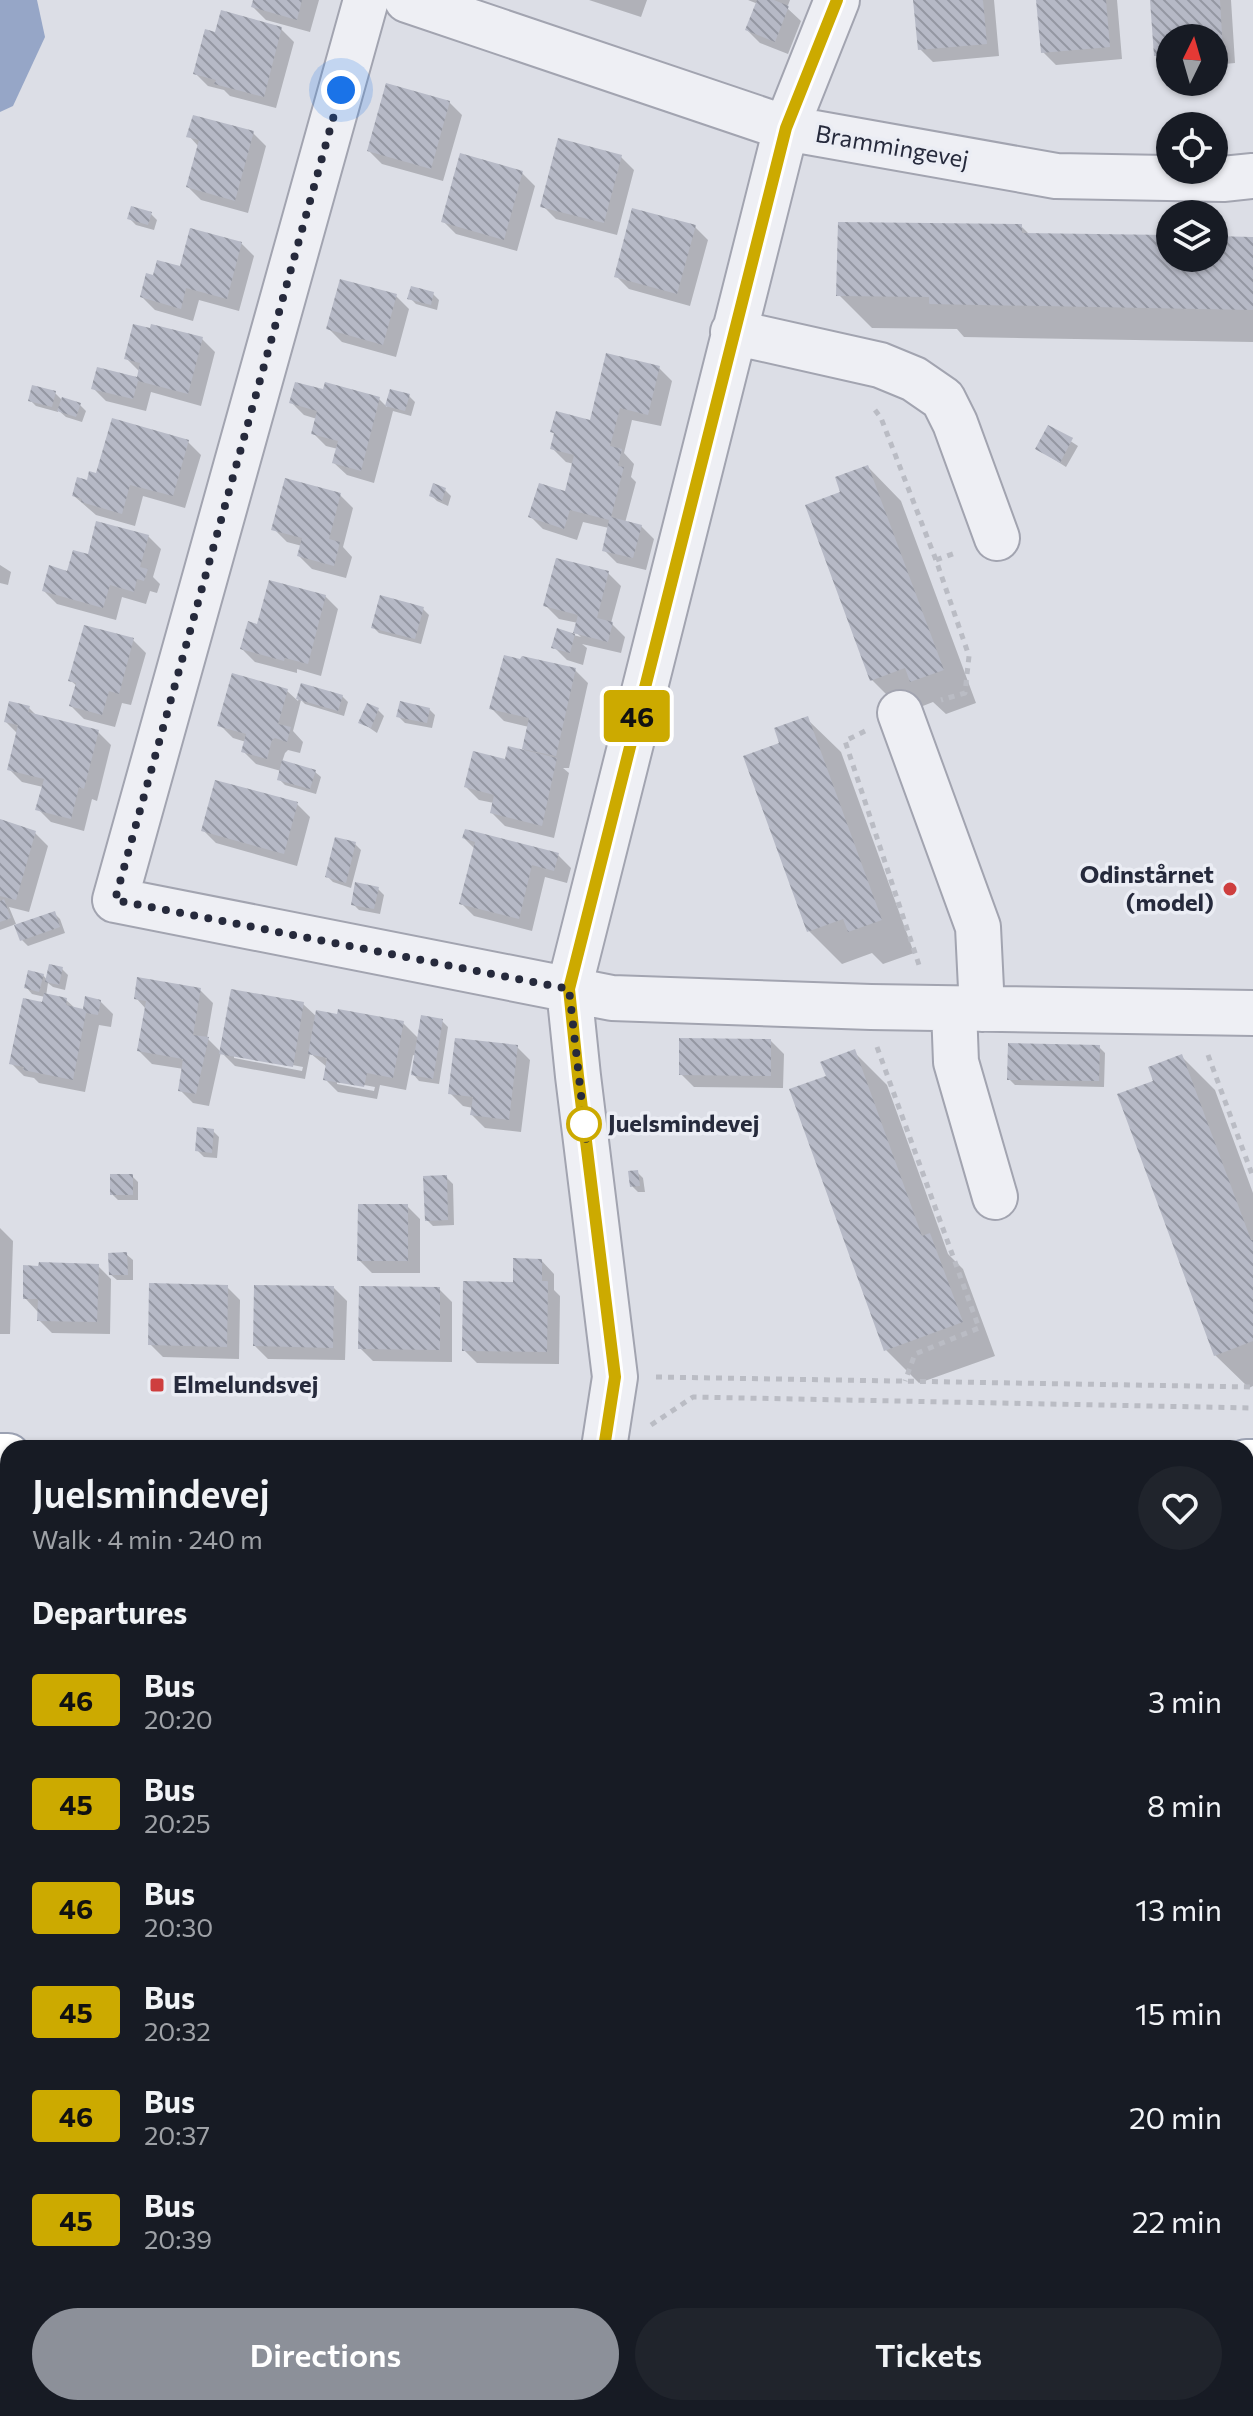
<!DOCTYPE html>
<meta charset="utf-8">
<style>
:root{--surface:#171b24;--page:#20242c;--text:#f1f3f6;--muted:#9ea1a6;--accent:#8c9099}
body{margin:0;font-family:Commissioner,sans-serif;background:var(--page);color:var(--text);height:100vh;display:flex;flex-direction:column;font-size:30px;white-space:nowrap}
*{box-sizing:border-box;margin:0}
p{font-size:26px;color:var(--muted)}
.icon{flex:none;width:44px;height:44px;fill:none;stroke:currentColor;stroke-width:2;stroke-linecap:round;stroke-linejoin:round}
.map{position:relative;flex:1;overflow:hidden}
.drawer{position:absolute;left:0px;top:1440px;width:1254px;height:976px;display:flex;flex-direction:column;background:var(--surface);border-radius:24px 24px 0 0;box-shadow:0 2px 6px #0004}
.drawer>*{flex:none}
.badge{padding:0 16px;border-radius:6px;font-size:28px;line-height:52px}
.needle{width:52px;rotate:5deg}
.controls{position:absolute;left:1156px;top:24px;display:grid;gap:16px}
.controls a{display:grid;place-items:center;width:72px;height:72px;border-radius:50%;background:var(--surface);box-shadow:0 2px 6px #0004;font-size:40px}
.you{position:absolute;width:40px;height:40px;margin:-20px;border:6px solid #fff;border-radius:50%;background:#1a73e8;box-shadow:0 0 0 12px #1a73e833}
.map>.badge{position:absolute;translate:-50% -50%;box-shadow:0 0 0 4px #fff}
h2{padding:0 32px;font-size:30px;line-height:72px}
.round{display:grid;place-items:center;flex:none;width:84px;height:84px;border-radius:42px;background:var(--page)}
.summary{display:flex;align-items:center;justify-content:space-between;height:136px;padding:0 32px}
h1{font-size:38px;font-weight:600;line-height:60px}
.cta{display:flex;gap:16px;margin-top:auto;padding:16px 32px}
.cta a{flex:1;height:92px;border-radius:48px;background:var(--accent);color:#fff;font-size:32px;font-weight:600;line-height:92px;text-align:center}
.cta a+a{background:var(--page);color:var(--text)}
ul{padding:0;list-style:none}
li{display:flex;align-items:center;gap:24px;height:104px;padding:0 32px}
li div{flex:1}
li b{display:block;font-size:30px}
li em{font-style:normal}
li .badge{min-width:88px;font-weight:700;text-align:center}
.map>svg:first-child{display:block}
.forest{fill:url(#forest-crowns)}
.water{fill:#96a6c7}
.shadow{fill:#0003;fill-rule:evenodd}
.building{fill:url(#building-back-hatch)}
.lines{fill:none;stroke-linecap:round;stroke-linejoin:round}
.minor-casing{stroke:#a2a4b0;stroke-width:48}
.major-casing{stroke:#9ba1b2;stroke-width:48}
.path{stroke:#babcc4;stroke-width:5;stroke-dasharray:6 6;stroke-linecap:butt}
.minor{stroke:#eeeff4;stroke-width:44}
.major{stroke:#fff;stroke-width:44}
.line-casing{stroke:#fff;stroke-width:18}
.line{stroke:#ca0;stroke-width:12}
.walk{stroke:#262a3c;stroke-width:8;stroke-dasharray:0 14.4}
.poi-dot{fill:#ce3e3e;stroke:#ebedf4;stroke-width:3}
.stop-dot{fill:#fff;stroke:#ca0;stroke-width:4}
.labels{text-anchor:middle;stroke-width:7;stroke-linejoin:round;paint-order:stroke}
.street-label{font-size:24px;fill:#262a3c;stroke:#ebedf4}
.poi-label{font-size:24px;font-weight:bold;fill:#262a3c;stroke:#ebedf4;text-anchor:end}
.stop-label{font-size:24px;font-weight:bold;fill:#262a3c;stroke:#ebedf4;text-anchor:start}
</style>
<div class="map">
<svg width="1253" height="2416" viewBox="0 0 1253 2416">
<defs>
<pattern id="forest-crowns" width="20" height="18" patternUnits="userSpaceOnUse" patternTransform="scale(2)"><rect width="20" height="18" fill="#bfd0bd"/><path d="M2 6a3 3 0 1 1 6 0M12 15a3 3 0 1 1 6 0" fill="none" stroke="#a4b3a3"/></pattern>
<pattern id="building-back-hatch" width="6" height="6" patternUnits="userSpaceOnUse" patternTransform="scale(2)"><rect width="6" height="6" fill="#b6b9c6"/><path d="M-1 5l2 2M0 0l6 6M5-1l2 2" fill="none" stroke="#9497a2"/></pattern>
</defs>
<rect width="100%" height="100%" fill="#dcdee6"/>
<path class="forest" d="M0 1533H8V1731H0Z
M1246 1561H1253V1799H1246Z"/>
<path class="water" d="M0 0H37L45 37 13 106 0 112Z"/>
<path class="shadow" d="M255 0H319L310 32 266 20 253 7Z
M589 0H647L641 17Z
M748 0H790L787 8 801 21 788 54 760 43 747 30 758 4Z
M915 0H994L999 56 933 62 920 49Z
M1038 0H1117L1122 59 1056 65 1043 52Z
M1152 0H1231L1235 63 1214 65V38H1170L1169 68 1156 55Z
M281 29 294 42 276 108 230 96 224 90 208 86 195 73 217 35Z
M449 102 462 115 443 181 382 164 369 151Z
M253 133 266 146 248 213 201 200 188 187 199 147 189 136Z
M621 157 634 170 617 235 556 219 543 206Z
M522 173 535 186 517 251 456 234 443 221Z
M151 214 157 220 154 230 136 225 130 219Z
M1021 226 1030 235 1170 237V258H1214V238L1253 239V342L964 337 957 329 872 328 839 295Z
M695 227 708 240 690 306 629 289 616 276Z
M241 243 254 256 239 311 199 300 193 321 155 310 142 297 155 277Z
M433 294 439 300 437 310 416 304 410 298Z
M396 296 409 309 396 357 342 342 329 329Z
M202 339 215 352 201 406 151 392 146 411 106 401 93 388 138 380 140 372 126 358Z
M659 368 672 381 661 426 632 420 624 453 634 464 631 477 636 482 625 523 641 526 654 539 646 570 617 563 604 550 609 528 583 522 577 540 543 529 530 516 566 493 574 464 566 462 553 449 556 435 552 432 591 422Z
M391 391 409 396 415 402 411 416 393 411 374 483 347 475 334 463 338 449 326 446 313 433 317 419 304 415 291 402 324 392 379 399 387 407Z
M55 393 63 401 80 405 86 411 82 422 66 417 58 410V412L36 406 30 400Z
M1049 427 1078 446 1066 467 1038 449Z
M188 442 201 455 185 508 143 496 135 526 96 515 74 496 98 475Z
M868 467 901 501 976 703 946 714 933 702 905 713 872 680Z
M445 490 451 496 448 506 437 501 431 495Z
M340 495 353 508 343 547 352 557 346 578 312 569 299 556 302 546 287 542 274 529Z
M148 536 161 549 153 577 160 584 157 593 150 591 146 604 122 597 116 620 57 604 44 591 89 557Z
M0 565 11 572 8 585 0 583Z
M608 573 621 586 611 623 625 637 621 653 582 644 587 648 583 665 567 660 554 647 558 631 581 637 576 632 578 623 559 619 546 606Z
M325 596 338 609 321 676 297 669V673L255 662 242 649Z
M423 609 429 615 421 644 379 633 373 627Z
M133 640 146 653 131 705 122 703 115 727 84 719 71 706 77 686 70 680Z
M575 670 588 683 569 768H563L569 773 554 838 505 826 492 813 494 803 479 800 466 787 523 752 529 727 504 721 491 708Z
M303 685 342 696 348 702 344 716 305 704 301 700 293 731 303 742 300 753 288 750 285 753 282 762 314 771 321 777 316 794 285 785 279 779 281 771 256 764 243 751 246 742 233 738 220 725 287 691 298 701Z
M29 708 37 716 98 732 111 745 97 801 92 799 84 831 51 822 38 809 43 787 22 782 9 769 18 734 6 722Z
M429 709 435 715 432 728 405 723 399 717Z
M378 710 384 716 377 733 361 722Z
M807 719 841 752 914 953 883 964 872 953 842 964 809 931 782 744Z
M297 804 310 817 297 866 216 843 203 830Z
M0 821 35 833 48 846 29 912 9 907 16 924 0 930Z
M464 838 558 855 571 868 567 883 545 877 532 931 474 916 461 903 475 849Z
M355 844 361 850 351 888 333 882 327 876Z
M378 889 384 895 380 914 359 910 353 904Z
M54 913 60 919 65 933 28 946 22 940 16 924 17 926Z
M62 969 68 975 65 990 53 987 48 983 46 996 66 1000 76 1009 84 1011 100 1001 113 1014 111 1027 99 1025 85 1092 39 1083 34 1078 24 1076 11 1063 44 1004 45 997 32 994 26 987 43 975 47 980Z
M200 990 213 1003 207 1038 222 1053 303 1004 317 1017 403 1023 419 1039 442 1021 448 1027 439 1084 419 1081 413 1074 416 1056 413 1055 406 1090 380 1085 377 1099 338 1092 325 1079 327 1067 310 1053 305 1079 235 1066 221 1052 209 1106 193 1103 180 1090 184 1069 152 1064 139 1051 146 1009 136 998ZM234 1054 303 1067 302 1071 234 1058ZM337 1080 375 1087 374 1091 337 1084Z
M771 1041 784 1054 783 1088 694 1087 681 1074Z
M517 1047 530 1060 521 1132 485 1128 472 1115 473 1108 463 1106 450 1093Z
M1099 1047 1105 1053 1104 1087 1015 1085 1009 1079Z
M854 1052 887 1085 948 1254 963 1269 995 1356 919 1383 886 1350Z
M1182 1057 1215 1090 1253 1193V1386L1249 1388 1215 1355 1156 1082Z
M213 1131 219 1137 217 1158 204 1157 198 1151Z
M637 1172 643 1178 645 1192H638L632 1186Z
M132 1176 138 1182V1200H118L112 1194Z
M446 1177 453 1184 454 1225 433 1226 427 1220Z
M407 1206 420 1219V1273H372L359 1260Z
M0 1228 13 1241 10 1334H0Z
M126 1254 133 1260V1280H117L111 1275V1278L110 1255Z
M541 1260 554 1274V1290L560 1296 559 1364 477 1363 464 1350 515 1284Z
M98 1266 111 1279 110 1334 52 1333 39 1320 38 1312 25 1298Z
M227 1287 240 1300 239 1359 163 1357 150 1344Z
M334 1288 347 1301 345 1360 268 1359 255 1346Z
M439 1289 452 1302V1362L373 1361 360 1348Z
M0 1788 8 1789V1891L0 1890Z
M1246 1827H1253V1926H1246Z
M0 1912 8 1913V1978L0 1977Z
M0 2110 4 2114 3 2124H0Z
M0 2345H8V2408H106L105 2416H0Z
M148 2408H237L236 2416H152Z
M526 2408H703V2416H526Z
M734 2408H1008V2416H733Z"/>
<path class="building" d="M253 0H302L297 20 251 7Z
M757 0H774L789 6 775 42 745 30Z
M913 0H983L987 44 918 50Z
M1036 0H1106L1110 47 1041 53Z
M1150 0H1220L1223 51 1214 52V38H1170V55L1154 56Z
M221 10 282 27 264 97 214 84 216 80 193 74 205 29 215 32Z
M386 83 450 101 431 169 367 151Z
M193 115 254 131 235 201 186 187 199 140 186 137Z
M558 138 622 155 604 223 540 207Z
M460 153 523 171 504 240 441 222Z
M131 206 152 212 148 225 127 219Z
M632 208 696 225 677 294 614 277Z
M838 222 1022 224V233L1170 235V258H1214V236L1253 237V310L929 304V297L836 296Z
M190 228 242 242 227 299 186 288 181 309 140 297 146 273 153 275 157 260 180 266Z
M340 279 397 294 383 345 326 329Z
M411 286 434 292 431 305 407 299Z
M133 324 150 328 151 324 203 337 188 394 138 381 133 399 91 389 97 367 137 377 140 363 124 359Z
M606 353 660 366 648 415 620 408 610 446 622 449 618 466 624 467 611 517 642 525 633 558 602 551 609 520 570 510 564 529 528 517 539 483 565 491 574 455 550 449 554 433 550 432 556 411 590 420Z
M295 382 323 389 325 382 380 397 361 471 332 463 338 441 311 434 317 411 289 403Z
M32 385 56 391 52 407 28 401Z
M390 389 410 394 405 411 385 406Z
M62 397 81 403 76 417 57 411Z
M112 418 189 440 173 496 130 485 122 514 81 502 82 499 72 496 77 477 87 480 89 471 96 473Z
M1048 425 1073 438 1060 463 1035 449Z
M868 465 944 670 910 682 905 668 870 681 805 505 840 492 835 477Z
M285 478 341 493 329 539 340 542 334 566 297 556 302 538 271 530Z
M433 483 446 488 442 501 429 496Z
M96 521 149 535 140 567 148 569 144 581 137 579 134 592 110 585 103 608 42 591 49 565 67 571 73 550 88 554Z
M556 558 609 571 597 618 613 622 608 642 573 633 578 615 543 606Z
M269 580 326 595 308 664 285 658 284 661 240 649 248 621 257 624Z
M380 595 424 607 415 639 371 628Z
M84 625 134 638 119 694 109 691 102 715 69 706 76 683 68 681Z
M557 628 575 634 570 653 551 648Z
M504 655 520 659 522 656 576 668 556 756 522 749 529 718 489 709Z
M232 673 288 689 278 724 291 727 287 742 275 738 272 740 267 759 241 752 246 734 217 726Z
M301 683 343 695 338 711 296 699Z
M9 701 30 706 28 712 99 730 84 789 79 787 71 819 35 810 44 779 7 770 18 725 4 722Z
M400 701 430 708 427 723 396 717Z
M367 703 379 708 371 728 358 723Z
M808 716 882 920 848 932 843 919 807 932 743 756 779 743 774 728Z
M508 746 557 758 542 826 490 813 494 795 464 787 473 751 505 759Z
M282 760 316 770 310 789 277 780Z
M215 780 298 802 284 854 201 831Z
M0 819 36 831 16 900 0 896Z
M465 829 559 853 554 871 532 865 519 919 459 904 475 842 462 838Z
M335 837 356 842 346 883 325 877Z
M355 882 379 887 374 909 351 905Z
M4 899 11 918 0 922V901Z
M55 911 60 927 20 941 14 925Z
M49 964 63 967 59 985 45 982Z
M28 970 44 974 39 992 24 988Z
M137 977 201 988 193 1035 209 1037 196 1094 178 1091 183 1059 137 1051 146 1001 134 999Z
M231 989 304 1002 293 1067 219 1054Z
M44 993 67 998 66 1005 83 1009 85 996 101 1000 98 1015 86 1013 73 1080 23 1070 24 1067 9 1064 23 998 42 1002Z
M338 1009 404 1021 393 1078 367 1073 364 1087 323 1080 327 1058 308 1054 316 1010 337 1014Z
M421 1015 443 1019 433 1079 411 1075Z
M455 1038 518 1045 509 1120 470 1115 473 1097 448 1094Z
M679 1038 771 1039V1076L679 1075Z
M1008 1043 1100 1045 1099 1081 1007 1080Z
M855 1049 922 1236 930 1233 963 1322 884 1351 789 1089 826 1076 820 1062Z
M1182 1054 1251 1240H1253V1341L1214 1356 1117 1094 1153 1081 1148 1067Z
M197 1127 214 1129 212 1153 195 1151Z
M638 1170 640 1186 630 1187 628 1171Z
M110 1174H133V1195H110Z
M447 1175 448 1220 425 1221 423 1176Z
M358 1204H408V1261H357Z
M127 1252 128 1275H109L108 1253Z
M513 1258 542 1259V1281H548L547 1352 462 1351 463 1281 513 1282Z
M39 1262 99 1264 97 1322 37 1321 38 1299H23V1265L38 1266Z
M149 1283 228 1285 227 1347 148 1345Z
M254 1285 334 1286 333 1348 253 1346Z
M359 1286 440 1287V1350L358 1349Z
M0 1786 8 1787V1881L0 1879Z
M1246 1825H1253V1894H1246Z
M0 1910 8 1911 7 1968 0 1967Z
M0 2343H8V2403L0 2402Z
M146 2408H224L223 2416 146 2413Z
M524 2408H679V2416H524Z
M731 2408H831V2416H731Z
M853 2408H984V2416H853Z"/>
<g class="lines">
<g class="minor-casing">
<path id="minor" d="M366 0 115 900 612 998 871 1007 1253 1013
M407 0 786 128 1056 176 1223 179 1253 176
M733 332 880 365 914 379 943 399 955 423 997 538
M900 713 978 927 982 1009
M954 1009 956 1062 995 1197
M604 1448 615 1377 578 1076 569 989 786 128 837 0
M1246 2142 1248 1971
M0 2266 8 2267
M0 2415 17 2416
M406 2416 407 2408
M1054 2416 1055 2408
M1242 2416 1243 2408"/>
</g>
<g class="major-casing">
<path id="major" d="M0 1456H8
M1246 1462H1253"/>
</g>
<path class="path" d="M875 410 881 418 936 560 969 656 965 693 941 700
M936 560 958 552
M865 731 845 741 919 965
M877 1047 979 1328 915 1354 905 1381
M1208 1055 1253 1177
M656 1377 1253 1387
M651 1425 693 1397 1253 1408
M1246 1527H1253
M1246 1656H1253
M0 1901H8
M0 2019H8
M1246 2246H1253"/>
<use href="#minor" class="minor"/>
<use href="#major" class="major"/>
</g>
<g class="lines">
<g class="line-casing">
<path id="line" d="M604 1448 615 1377 578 1076 569 989 786 128 837 0"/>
</g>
<use href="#line" class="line"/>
<path class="walk" d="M341 90 115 900 569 989 586 1139 584 1124"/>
</g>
<g class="poi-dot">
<circle cx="1230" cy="889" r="8"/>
<rect x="149" y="1377" width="16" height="16" rx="4"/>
</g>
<circle class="stop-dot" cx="584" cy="1124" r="16"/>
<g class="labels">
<g class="street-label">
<text transform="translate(892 147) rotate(10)" y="8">Brammingevej</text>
</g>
<g class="poi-label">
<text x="1214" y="883">Odinstårnet<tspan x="1214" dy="28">(model)</tspan></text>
<text x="173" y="1393" text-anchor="start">Elmelundsvej</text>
</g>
<g class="stop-label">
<text x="608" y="1132">Juelsmindevej</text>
</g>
</g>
</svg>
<div class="controls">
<a><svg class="needle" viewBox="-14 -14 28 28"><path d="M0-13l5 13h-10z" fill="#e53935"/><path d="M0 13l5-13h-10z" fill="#9ea1a6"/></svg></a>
<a><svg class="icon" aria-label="locate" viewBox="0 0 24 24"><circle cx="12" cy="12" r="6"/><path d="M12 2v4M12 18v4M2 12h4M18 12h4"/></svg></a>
<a><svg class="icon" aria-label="layers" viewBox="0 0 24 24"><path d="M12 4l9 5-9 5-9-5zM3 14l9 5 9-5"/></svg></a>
</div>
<div class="you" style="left:341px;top:90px"></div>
<b class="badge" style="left:637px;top:716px;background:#ca0;color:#111">46</b>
<section class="drawer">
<div class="summary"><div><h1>Juelsmindevej</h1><p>Walk · 4 min · 240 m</p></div><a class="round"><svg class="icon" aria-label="heart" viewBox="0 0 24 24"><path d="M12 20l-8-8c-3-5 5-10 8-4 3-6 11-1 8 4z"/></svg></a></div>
<h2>Departures</h2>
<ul>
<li><span class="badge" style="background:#ca0;color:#111">46</span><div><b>Bus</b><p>20:20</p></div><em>3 min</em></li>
<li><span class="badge" style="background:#ca0;color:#111">45</span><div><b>Bus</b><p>20:25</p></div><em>8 min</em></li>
<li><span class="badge" style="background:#ca0;color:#111">46</span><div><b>Bus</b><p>20:30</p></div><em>13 min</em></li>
<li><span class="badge" style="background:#ca0;color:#111">45</span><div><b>Bus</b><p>20:32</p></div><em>15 min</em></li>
<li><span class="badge" style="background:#ca0;color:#111">46</span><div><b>Bus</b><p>20:37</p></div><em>20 min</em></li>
<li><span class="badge" style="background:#ca0;color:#111">45</span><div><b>Bus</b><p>20:39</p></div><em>22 min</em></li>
</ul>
<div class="cta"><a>Directions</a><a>Tickets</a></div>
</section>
</div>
